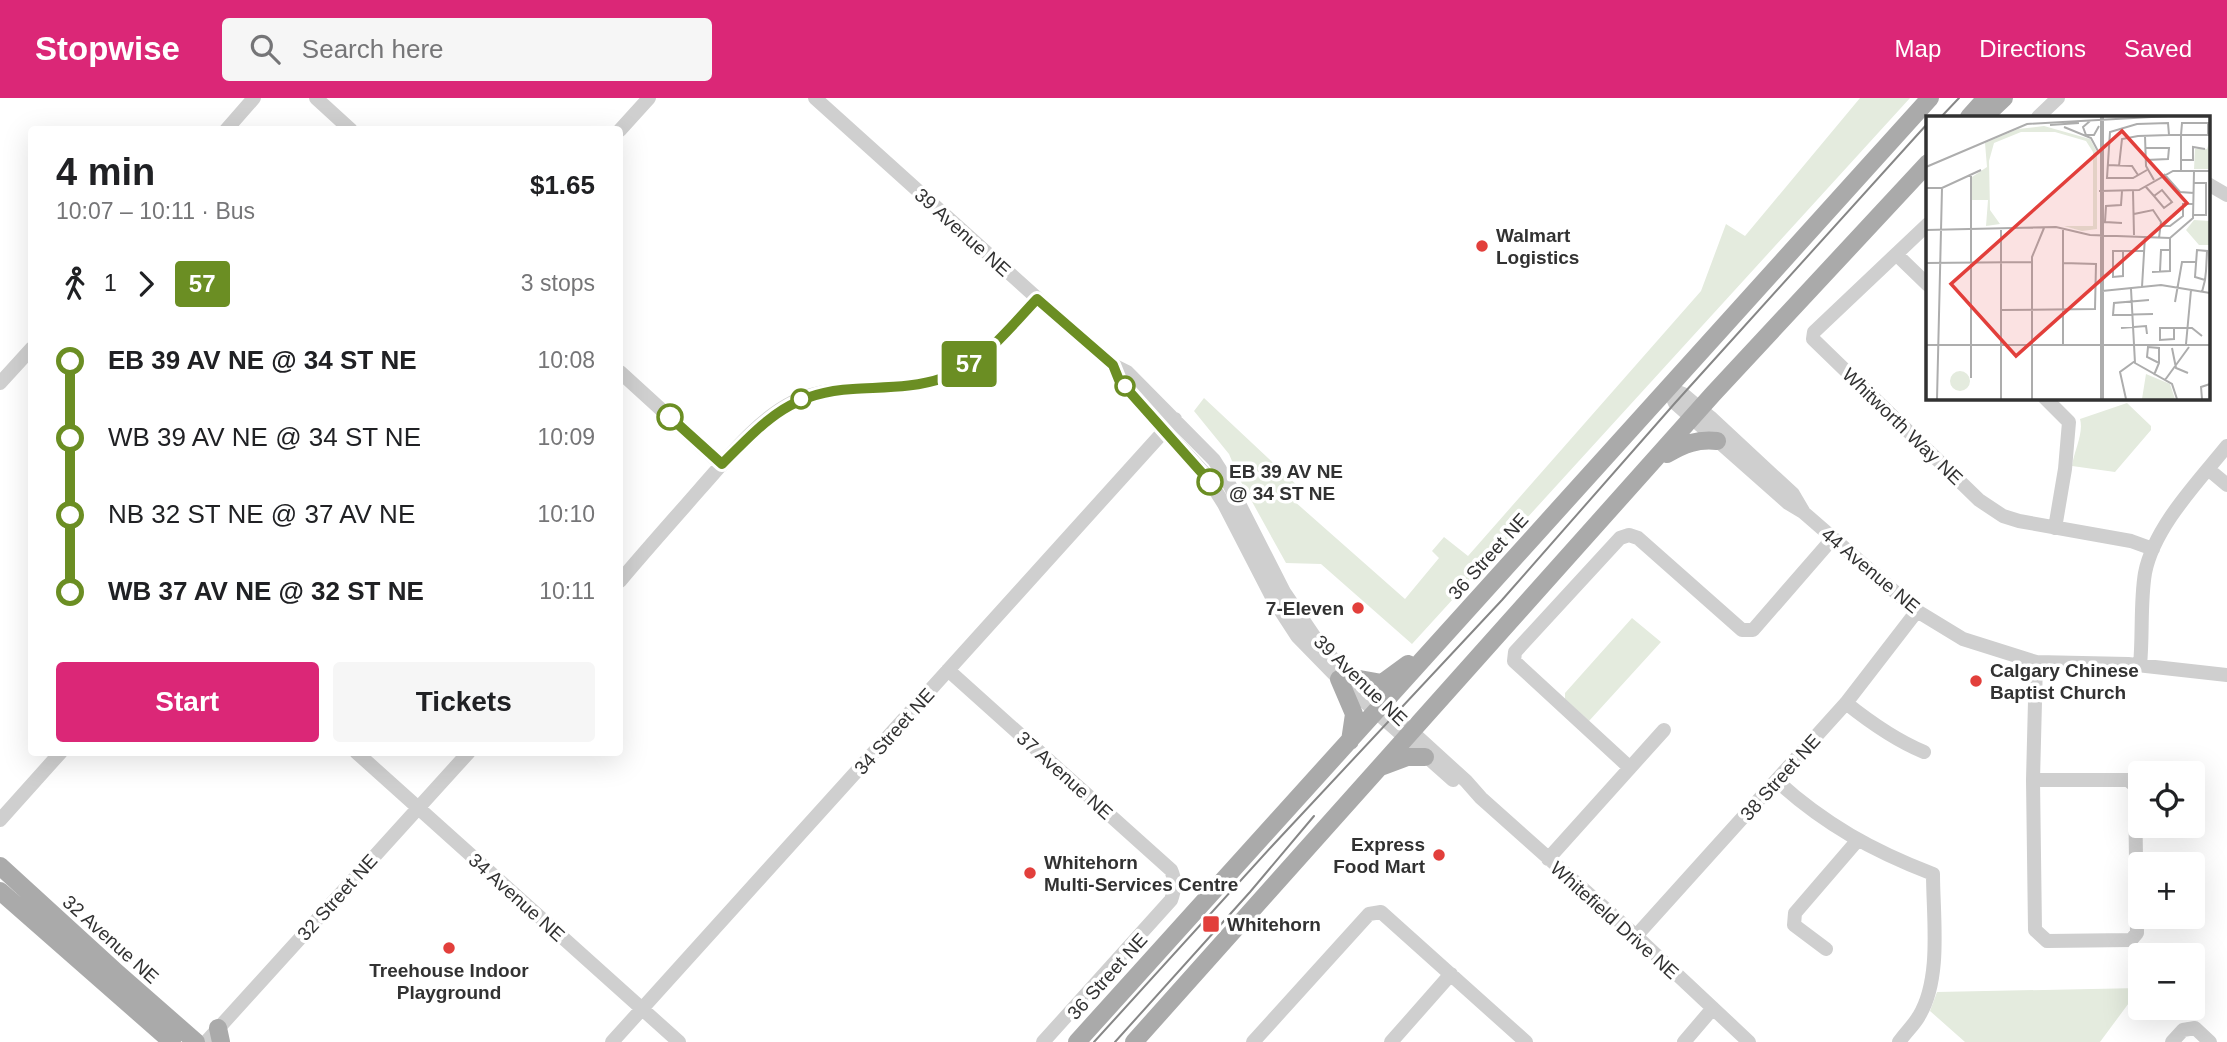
<!DOCTYPE html>
<meta charset="utf-8">
<style>
:root{--surface:#fff;--page:#f6f6f6;--text:#202124;--muted:#757577;--accent:#db2777}
body{margin:0;font-family:Helvetica,sans-serif;background:var(--page);color:var(--text);height:100vh;display:flex;flex-direction:column;font-size:26px;white-space:nowrap}
*{box-sizing:border-box;margin:0}
p{font-size:23px;color:var(--muted)}
.icon{flex:none;width:38px;height:38px;fill:none;stroke:currentColor;stroke-width:2;stroke-linecap:round;stroke-linejoin:round}
.map{position:relative;flex:1;overflow:hidden}
.panel{position:absolute;left:28px;top:28px;width:595px;height:630px;display:flex;flex-direction:column;background:var(--surface);border-radius:7px;box-shadow:0 7px 28px #0002}
.panel>*{flex:none}
.badge{padding:0 14px;border-radius:5px;font-size:24px;line-height:46px}
.controls{position:absolute;left:2128px;top:663px;display:grid;gap:14px}
.controls a{display:grid;place-items:center;width:77px;height:77px;border-radius:7px;background:var(--surface);box-shadow:0 7px 28px #0002;font-size:35px}
.map>.badge{position:absolute;translate:-50% -50%;box-shadow:0 0 0 4px #fff}
.legs{display:flex;align-items:center;gap:10px;height:77px;padding:0 28px;font-size:23px}
.legs p{margin-inline-start:auto}
.summary{display:flex;align-items:center;justify-content:space-between;height:119px;padding:0 28px}
h1{font-size:38px;font-weight:700;line-height:52px}
.primary-button{display:flex;gap:14px;margin-top:auto;padding:14px 28px}
.primary-button a{flex:1;height:80px;border-radius:7px;background:var(--accent);color:#fff;font-size:28px;font-weight:700;line-height:80px;text-align:center}
.primary-button a+a{background:var(--page);color:var(--text)}
ul{padding:0 28px;list-style:none}
li{display:flex;align-items:center;gap:24px;height:77px;font-size:26px}
li i{display:grid;place-items:center;width:10px;height:100%;margin:0 9px;background:currentColor}
li i::after{content:'';width:18px;height:18px;margin:-9px;border:5px solid;border-radius:50%;background:var(--surface)}
li p{margin-inline-start:auto}
li:first-child i{background:linear-gradient(#0000 50%,currentColor 0)}
li:last-child i{background:linear-gradient(currentColor 50%,#0000 0)}
header{display:flex;align-items:center;gap:42px;box-sizing:border-box;height:98px;padding:0 35px;background:var(--accent);color:#fff}
header strong{font-size:33px}
nav{display:flex;gap:38px;margin-inline-start:auto;font-size:24px}
.search{width:490px;height:63px;background:var(--page);display:flex;align-items:center;gap:18px;box-sizing:border-box;padding:0 24px;border-radius:7px;color:var(--muted);font-size:26px}
.map>svg:first-child{display:block}
.green{fill:#e4ebde}
.lines{fill:none;stroke-linecap:round;stroke-linejoin:round}
.minor{stroke:#cfcfcf;stroke-width:14}
.major{stroke:#aaa;stroke-width:18}
.tram{stroke:#878787;stroke-width:2}
.line-1-casing{stroke:#fff;stroke-width:16}
.line-1{stroke:#6b8e23;stroke-width:10}
.poi-dot{fill:#e23f3b;stroke:#fff;stroke-width:2.5}
.stop-1-dot{fill:#fff;stroke:#6b8e23;stroke-width:3.5}
.labels{text-anchor:middle;stroke-width:7;stroke-linejoin:round;paint-order:stroke}
.street-label{font-size:19px;fill:#323232;stroke:#fff}
.poi-label{font-size:19px;font-weight:bold;fill:#323232;stroke:#fff;text-anchor:start}
.stop-label{font-size:19px;font-weight:bold;fill:#323232;stroke:#fff;text-anchor:start}
.inset-road{fill:none;stroke:#adadad;stroke-width:2}
.view{fill:#e23f3b;fill-opacity:0.15;stroke:#e23f3b;stroke-width:3.5}
.inset-edge{fill:none;stroke:#323232;stroke-width:3.5}
</style>
<header>
<strong>Stopwise</strong>
<div class="search"><svg class="icon" aria-label="search" viewBox="0 0 24 24"><circle cx="10" cy="10" r="6"/><path d="M15 15l6 6"/></svg>Search here</div>
<nav><a>Map</a><a>Directions</a><a>Saved</a></nav>
</header>
<div class="map">
<svg width="2227" height="944" viewBox="0 0 2227 944">
<rect width="100%" height="100%" fill="#fff"/>
<path class="green" d="M1860 0H1910L1412 546 1321 466 1286 465 1240 382 1229 356 1194 313 1204 300 1301 391 1294 403 1405 501 1439 460 1432 453 1444 439 1468 458 1701 193 1726 126 1745 138Z
M2127 305 2151 328V332L2115 374 2072 368C2074 353 2084 335 2080 321Z
M1632 520 1661 544 1589 623 1565 601V595Z
M2140 890 2100 944H1965L1930 913 1937 894Z"/>
<g class="lines">
<path class="minor" d="M316 0 351 32
M815 0 1077 236 1113 267 1127 274 1214 362 1228 384 1284 494 1320 547 1342 570 1466 683 1481 700 1636 838 1749 944
M2038 19 2058 0
M226 32 254 0
M620 32 649 0
M2208 86 2227 97
M1928 126 1814 234 1813 241 1979 402 2003 418 2019 423 2131 443 2153 451
M1897 157 1928 187
M1113 267 1119 282 1205 376 1224 406 1273 501 1297 538 1339 581 1453 682
M620 274 722 367
M0 285 32 250
M1668 290 1675 305 1788 405 1803 414 1917 513 1963 541 2036 564 2128 566 2227 577
M1668 290 1683 296 1710 319 1793 396 1803 413
M2044 299 2069 324 2065 371 2055 430
M2208 371 2227 387
M620 483C646 452 673 422 700 391 727 361 757 322 793 304 840 281 896 298 945 279 982 265 1010 229 1037 201
M2140 567C2143 537 2140 505 2145 475 2154 429 2198 384 2227 348
M948 572 1171 772C1176 783 1175 791 1171 802L1043 944
M1846 605C1871 625 1895 642 1924 654
M356 654 679 944
M1629 669 1514 563 1515 554 1620 440 1629 437 1638 440 1742 532H1753L1833 440
M2033 682H2128L2135 688 2137 835 2131 842 2047 843 2035 832 2033 682 2036 564
M1777 683C1824 726 1873 753 1933 776 1933 819 1942 880 1919 918 1914 927 1905 935 1899 944
M0 722 61 654
M1548 761 1664 632
M1636 838 1846 605 1917 513
M1826 851 1794 827 1795 815 1857 743
M206 944 469 654
M612 944 1175 321
M1253 944 1369 816 1381 814 1526 944
M1391 944 1451 876
M1684 944 1713 910
M2172 944 2183 932 2195 930 2210 944"/>
<path class="major" d="M1969 19 1986 0
M1984 19 2004 0
M1667 356C1684 346 1697 341 1717 343
M1354 580 1382 585 1408 566
M1339 581 1354 616 1350 643
M1383 668 1407 659H1425
M0 768 116 874 196 944
M0 793 172 944
M218 930 221 944
M1077 944 1930 0
M1134 944 1713 296 1928 65"/>
<path class="tram" d="M1941 19 1959 0
M1094 944 1273 747 1502 502 1675 305 1928 25
M1115 944 1250 794 1314 718"/>
</g>
<g class="lines">
<g class="line-1-casing">
<path id="line-1" d="M670 319 722 366C764 324 790 294 853 291 883 289 915 290 943 280 982 267 1010 229 1037 201L1113 267 1119 282 1210 384"/>
</g>
<use href="#line-1" class="line-1"/>
</g>
<g class="poi-dot">
<circle cx="1482" cy="148" r="7"/>
<circle cx="1358" cy="510" r="7"/>
<circle cx="1976" cy="583" r="7"/>
<circle cx="1439" cy="757" r="7"/>
<circle cx="1030" cy="775" r="7"/>
<rect x="1202" y="817" width="18" height="18" rx="3.5"/>
<circle cx="449" cy="850" r="7"/>
</g>
<g class="stop-1-dot">
<circle cx="1125" cy="288" r="9"/>
<circle cx="801" cy="301" r="9"/>
<circle cx="670" cy="319" r="12"/>
<circle cx="1210" cy="384" r="12"/>
</g>
<g class="labels">
<g class="street-label">
<text transform="translate(963 134) rotate(42)" y="7">39 Avenue NE</text>
<text transform="translate(1903 328) rotate(44)" y="7">Whitworth Way NE</text>
<text transform="translate(1488 458) rotate(-48)" y="7">36 Street NE</text>
<text transform="translate(1871 472) rotate(40)" y="7">44 Avenue NE</text>
<text transform="translate(1361 582) rotate(44)" y="7">39 Avenue NE</text>
<text transform="translate(894 633) rotate(-48)" y="7">34 Street NE</text>
<text transform="translate(1065 677) rotate(42)" y="7">37 Avenue NE</text>
<text transform="translate(1780 679) rotate(-48)" y="7">38 Street NE</text>
<text transform="translate(337 799) rotate(-48)" y="7">32 Street NE</text>
<text transform="translate(517 799) rotate(42)" y="7">34 Avenue NE</text>
<text transform="translate(1615 822) rotate(42)" y="7">Whitefield Drive NE</text>
<text transform="translate(111 841) rotate(42)" y="7">32 Avenue NE</text>
<text transform="translate(1107 878) rotate(-48)" y="7">36 Street NE</text>
</g>
<g class="poi-label">
<text x="1496" y="144">Walmart<tspan x="1496" dy="22">Logistics</tspan></text>
<text x="1344" y="517" text-anchor="end">7-Eleven</text>
<text x="1990" y="579">Calgary Chinese<tspan x="1990" dy="22">Baptist Church</tspan></text>
<text x="1425" y="753" text-anchor="end">Express<tspan x="1425" dy="22">Food Mart</tspan></text>
<text x="1044" y="771">Whitehorn<tspan x="1044" dy="22">Multi-Services Centre</tspan></text>
<text x="1227" y="833">Whitehorn</text>
<text x="449" y="879" text-anchor="middle">Treehouse Indoor<tspan x="449" dy="22">Playground</tspan></text>
</g>
<g class="stop-label">
<text x="1229" y="380">EB 39 AV NE<tspan x="1229" dy="22">@ 34 ST NE</tspan></text>
</g>
</g>
<g transform="translate(1926 18)">
<rect width="284" height="284" fill="#fff"/>
<path d="M118 10 164 23 171 36V113L156 115 138 110H167V36L160 25 129 16H95L68 27 63 45 64 94 74 108 60 110 62 84H46V61L61 51 59 27 92 13ZM283 27V53H268L269 33H281ZM268 104 283 105V129H273L260 114ZM24 265a10 10 0 1 1 20 0a10 10 0 1 1-20 0ZM220 258 244 268 249 283H216Z" fill="#e4ebde"/>
<path class="inset-road" d="M177 0V283M164 5 157 11 160 19H168L173 10M124 9 153 7M138 11 165 22 173 37M219 20 220 50 228 64M219 32H243L242 43 220 44M255 44H267V31L279 33M181 49 206 50 212 59M193 50 196 23 212 20 243 19H282V7H256L255 19V55M0 51 101 8 243 0M221 54 207 62H181L184 16 211 8 242 7 243 19M238 58 254 76 268 77M220 71 228 80 238 92 246 86 236 74 228 80M0 72H16L55 54M173 75 213 74 247 55H284M196 75 195 89 180 90 179 106 196 107M207 75 208 119M208 98 227 94 235 106 233 122M268 99H280V67H268M236 110H244L257 100V88H268M0 114 130 111 164 119 244 122 267 102 268 55M197 135V160L187 161V135H219M0 147 106 146M234 155 235 134H245M226 156 244 155V122M216 171 219 120M205 173 209 247 246 268 251 283M176 175 235 169 284 177M276 176 279 164 280 155 281 135 271 134 269 161 279 164M223 184 188 187 187 199 227 198M249 186 256 146H270M75 194 169 193 170 148 137 147M195 212 220 210 221 218M248 212V223L234 224V212H266L276 220M260 228 265 174M0 229H284M137 229V112M246 232 250 252 262 257M228 259 233 247V232L222 231 221 241 233 247M45 262V58M239 264 263 231M11 283 16 72M75 283V112M106 283V141L118 112M175 283V0M200 283 194 256 209 245M276 283 275 271 284 268"/>
<path class="view" d="M196 15 261 87 90 240 25 168Z"/>
<rect width="284" height="284" class="inset-edge"/>
</g>
</svg>
<div class="controls">
<a><svg class="icon" aria-label="locate" viewBox="0 0 24 24"><circle cx="12" cy="12" r="6"/><path d="M12 2v4M12 18v4M2 12h4M18 12h4"/></svg></a>
<a>+</a>
<a>−</a>
</div>
<b class="badge" style="left:969px;top:266px;background:#6b8e23;color:#fff">57</b>
<section class="panel">
<div class="summary"><div><h1>4 min</h1><p>10:07 – 10:11 · Bus</p></div><b>$1.65</b></div>
<div class="legs"><svg class="icon" aria-label="walk" viewBox="0 0 24 24"><circle cx="13" cy="4" r="2"/><path d="M13 8l-2 6 4 7M11 14l-3 7M7 12l3-4h3l4 4"/></svg>1<svg class="icon" aria-label="forward" viewBox="0 0 24 24"><path d="M9 5l7 7-7 7"/></svg><b class="badge" style="background:#6b8e23;color:#fff">57</b><p>3 stops</p></div>
<ul>
<li><i style="color:#6b8e23"></i><b>EB 39 AV NE @ 34 ST NE</b><p>10:08</p></li>
<li><i style="color:#6b8e23"></i><span>WB 39 AV NE @ 34 ST NE</span><p>10:09</p></li>
<li><i style="color:#6b8e23"></i><span>NB 32 ST NE @ 37 AV NE</span><p>10:10</p></li>
<li><i style="color:#6b8e23"></i><b>WB 37 AV NE @ 32 ST NE</b><p>10:11</p></li>
</ul>
<div class="primary-button"><a>Start</a><a>Tickets</a></div>
</section>
</div>
